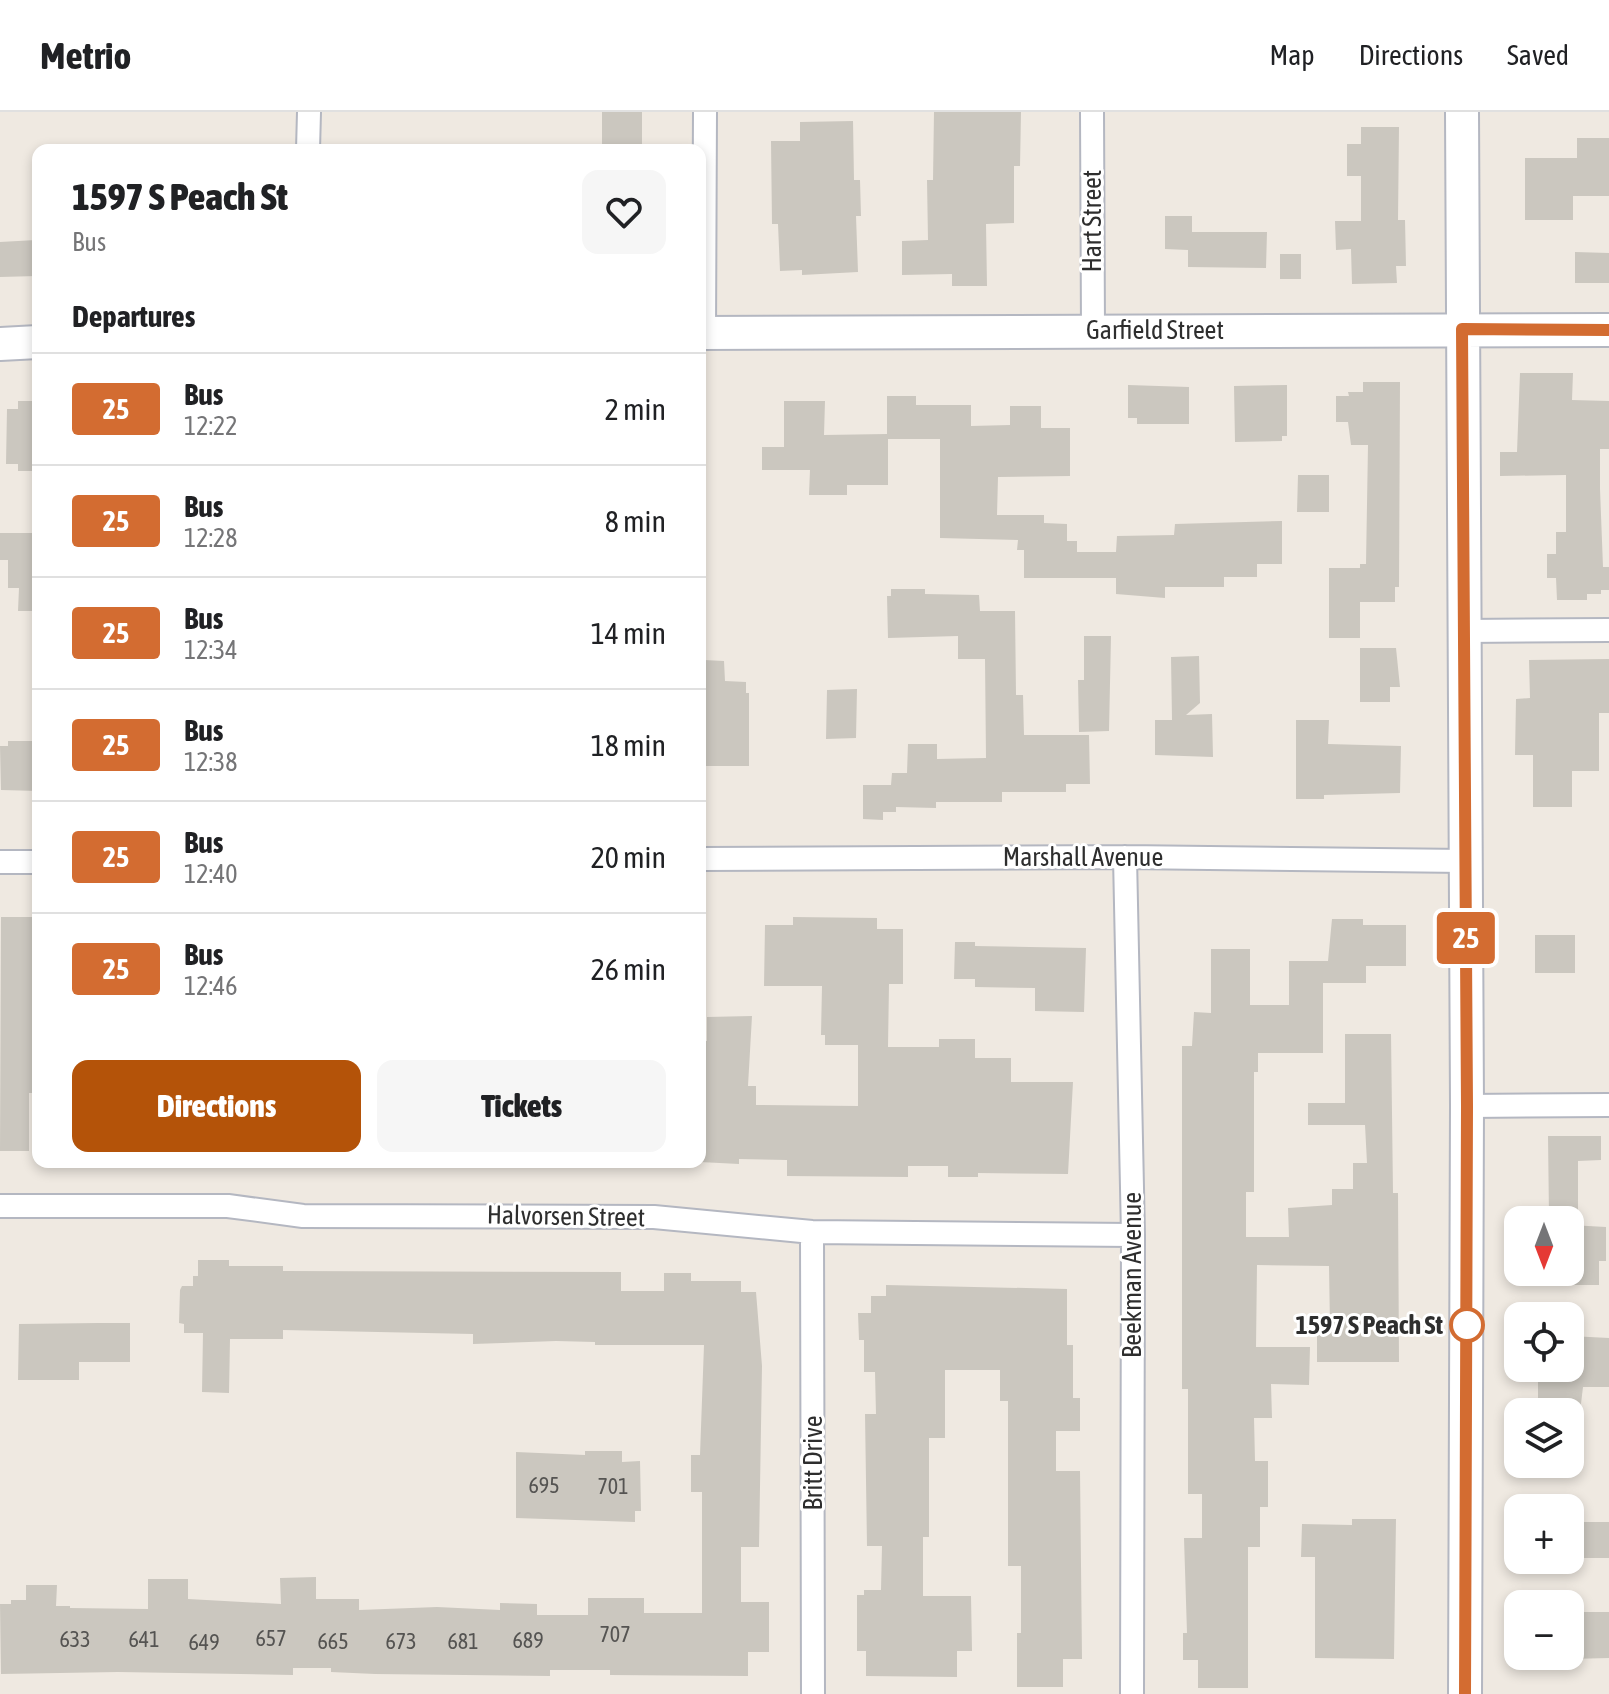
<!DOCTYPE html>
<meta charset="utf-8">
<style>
:root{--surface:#fff;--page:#f6f6f6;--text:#202124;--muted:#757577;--line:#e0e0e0;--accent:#b45309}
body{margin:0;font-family:"Asap Condensed",sans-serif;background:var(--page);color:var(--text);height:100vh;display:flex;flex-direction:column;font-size:30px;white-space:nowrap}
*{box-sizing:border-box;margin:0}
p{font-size:26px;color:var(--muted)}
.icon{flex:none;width:44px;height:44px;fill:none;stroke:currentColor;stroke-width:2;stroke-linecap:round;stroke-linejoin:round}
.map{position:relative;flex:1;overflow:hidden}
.details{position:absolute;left:32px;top:32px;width:674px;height:1024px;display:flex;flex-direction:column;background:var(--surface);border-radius:16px;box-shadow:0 4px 12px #0003}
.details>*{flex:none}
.badge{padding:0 16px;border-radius:6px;font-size:28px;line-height:52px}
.needle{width:52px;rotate:180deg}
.controls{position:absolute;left:1504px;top:1094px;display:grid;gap:16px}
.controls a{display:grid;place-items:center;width:80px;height:80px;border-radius:16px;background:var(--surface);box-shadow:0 4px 12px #0003;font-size:40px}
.map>.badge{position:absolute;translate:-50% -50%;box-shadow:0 0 0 4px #fff}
h2{padding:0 40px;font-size:30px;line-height:72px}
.round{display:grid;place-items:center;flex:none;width:84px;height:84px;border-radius:16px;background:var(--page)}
.overview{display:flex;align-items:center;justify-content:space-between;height:136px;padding:0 40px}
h1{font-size:38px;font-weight:800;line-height:60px}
.action{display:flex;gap:16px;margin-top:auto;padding:16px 40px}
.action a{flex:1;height:92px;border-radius:16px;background:var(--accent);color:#fff;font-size:32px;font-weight:800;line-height:92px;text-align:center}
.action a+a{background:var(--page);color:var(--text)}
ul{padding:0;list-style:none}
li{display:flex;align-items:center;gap:24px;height:112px;padding:0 40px;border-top:2px solid var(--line)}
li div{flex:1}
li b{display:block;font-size:30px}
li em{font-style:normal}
li .badge{min-width:88px;font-weight:700;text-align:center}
header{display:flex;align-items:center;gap:48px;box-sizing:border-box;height:112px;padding:0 40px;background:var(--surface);border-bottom:2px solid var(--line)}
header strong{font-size:38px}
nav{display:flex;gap:44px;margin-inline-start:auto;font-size:28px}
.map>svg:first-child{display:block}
.building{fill:#cbc7bf}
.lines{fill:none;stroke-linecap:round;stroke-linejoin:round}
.street-casing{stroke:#b4b7c1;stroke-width:26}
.secondary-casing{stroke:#b4b7c1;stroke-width:36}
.street{stroke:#fff;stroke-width:22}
.secondary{stroke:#fff;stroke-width:32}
.line-casing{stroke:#fff;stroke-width:18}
.line{stroke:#d36c31;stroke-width:12}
.stop-dot{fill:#fff;stroke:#d36c31;stroke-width:4}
.labels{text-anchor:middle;stroke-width:6;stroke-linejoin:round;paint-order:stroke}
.number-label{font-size:22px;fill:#555452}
.street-label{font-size:26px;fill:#2e2e2e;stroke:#fff}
.stop-label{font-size:26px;font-weight:bold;fill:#2e2e2e;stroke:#fff;text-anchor:end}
</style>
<header>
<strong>Metrio</strong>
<nav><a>Map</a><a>Directions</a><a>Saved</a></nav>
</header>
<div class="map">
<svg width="1609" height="1582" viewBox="0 0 1609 1582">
<rect width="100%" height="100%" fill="#efe9e1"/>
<path class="building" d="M602 0H642V38H602Z
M934 0H1021L1020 54H1014V111L986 112 987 174H952V162L902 163V129L928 128 927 68H933Z
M853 9 854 68H860L861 104H856L858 160 802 163V158L780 159 778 112H772L771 29H800V10Z
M1361 15H1399L1398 108H1405L1406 154H1396L1397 171 1352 172 1351 137 1336 138 1335 109H1361V64H1347V32H1361Z
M1577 26H1609V84H1573V108H1525V46H1577Z
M1165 104H1192V120H1267L1266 156 1188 155V138L1165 137Z
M36 128 37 164 0 165V130Z
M1575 140 1609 141V171H1575Z
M1280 142H1301V167H1280Z
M1520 261H1573L1572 288 1609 289V337H1600V377L1603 455H1609V478H1601V482H1587V488H1557L1556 466H1547V442H1556V420H1566V363L1500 364V340H1517Z
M1363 270H1400L1399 475H1395V490H1360V526H1329V456H1360V452H1366L1368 333H1351L1348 310H1336V284H1349L1348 280H1363Z
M1128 273 1189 275V312H1137V306H1128Z
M1287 273V324H1282V329L1235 330 1234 274Z
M887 284H916V293H971V314L1010 313V294H1041V316H1070V364L998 365 997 403H1044V411L1067 412V429H1077V440H1116L1117 424 1174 423 1175 412 1282 409V452H1257V465H1224V475H1165V486L1116 482V466H1024V438H1017L1018 428 940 426V327H888V373H847V383H809L810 358H762V335H784V289H825L824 323 887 322Z
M18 289H38V359H18V352H6L7 297H18Z
M1298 363H1329V400H1297Z
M0 421H38V499H18L19 476H8V448H0Z
M891 477H925V482L979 483 980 499H1015L1016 583H1023L1024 623H1089L1090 672H1066V680H1002V690H936V696L896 695V700H883V708L863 707V673H891L892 661H907L908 632H937V647L986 646 985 547H958V524L888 526 887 484H891Z
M1084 524H1111L1109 619 1079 620 1078 568H1084Z
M1360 536H1396L1400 575H1390V590H1360Z
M1199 544 1200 591 1186 603 1212 602 1213 645 1155 643V608H1172L1171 545Z
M1609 547V601H1599V659H1572V695H1533V643H1515L1516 587 1530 586 1529 548Z
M704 548 724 549 725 569 746 570V581H749V654H705V649H700V618H705Z
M857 577 856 626 826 627 827 578Z
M1296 608H1329L1328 632 1401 634 1400 681 1324 683V687H1296Z
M8 629H38V679L1 678 0 634H8Z
M1 805H36L38 940H35V981H29V1039H0Z
M793 805 877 806V817H903V872H889L888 935H939V927H975V946H1011V970H1073L1068 1062 978 1061V1065H948V1054H908V1065L787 1064V1048L739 1047V1052L700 1050V929H707V905L752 904 748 974H756V993L858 994V933H825V923H821L822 874H764L765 813H793Z
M1332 807H1363V813H1406V854H1366V871H1323V941H1258V960H1254V1080H1246V1125H1289L1288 1096 1332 1093V1077H1353V1051H1367L1365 1013H1308V991H1345V922H1391L1393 1081H1398L1399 1250H1317V1214H1330L1329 1154 1257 1153 1256 1235H1310L1309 1273 1271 1272 1272 1306H1254L1255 1349H1268V1395H1260V1435H1248V1576H1198V1548H1183V1521H1187L1184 1426H1202V1382H1188V1277H1182V934H1192L1194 900 1211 901V837H1250V893H1289V849H1328Z
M1535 823H1575V861H1535Z
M955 830H975V834L1086 836 1084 900 1035 899V876L975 875V867H954Z
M1548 1024H1601V1048L1578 1049V1105H1549Z
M1570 1113 1606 1115V1149H1599V1173H1570Z
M198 1148H229V1154H283V1159L621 1160V1179H664V1161H691V1169H741V1180H756L762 1254 759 1435H741V1490H769V1540H748V1564L610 1563V1558H550V1564L375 1562 331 1560V1556H293V1563L118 1560 1 1562 0 1492H11V1488H26V1473H57L56 1494H70V1496L148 1497V1467H188V1487L281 1492 280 1466 316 1465V1487H359V1498L437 1495 500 1498V1491L537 1492V1503H588V1486H644V1501H702V1380H691V1343H700L704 1233H595V1230L556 1229 473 1232V1222L283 1218V1227H230L229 1281 202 1280 203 1221H184V1212L179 1211 180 1178 182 1174H193V1164H198Z
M886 1173 1067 1177V1233H1073V1286H1080V1319H1056V1359H1080L1082 1547H1063V1575H1017V1521H1021V1454H1008V1289H1000V1258H945V1326H929V1425H923V1484H971L972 1539H957V1565L866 1564V1539H857V1483H864V1478H881L882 1434H867L865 1302H876L875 1260H864V1228H859L858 1201H871V1184H886Z
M98 1211H130V1250H79V1268H18L19 1212Z
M1570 1224 1609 1226V1275H1583L1580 1300H1538V1269H1545V1256H1570Z
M585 1339H622V1350L640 1349 641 1399H635V1410L516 1406V1340L585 1343Z
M1352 1407H1396L1394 1547 1315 1546V1445H1301L1302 1412 1352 1413Z
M1570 1410H1609V1446H1570Z
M1571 1500H1609V1546L1570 1547Z"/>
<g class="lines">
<g class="street-casing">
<path id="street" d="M1092 0 1093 218
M308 38 309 0
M704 221 705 0
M1464 519 1609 518
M1125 745 1133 1123 1132 1582
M700 747 1125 745 1465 749
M0 750H38
M1467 994 1609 993
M0 1094H228L303 1104 654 1105 812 1120 1133 1123
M812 1120 813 1582"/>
</g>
<g class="secondary-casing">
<path id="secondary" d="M1462 0 1467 994 1465 1582
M700 221 1609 218
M0 232 38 230"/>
</g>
<use href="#street" class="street"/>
<use href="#secondary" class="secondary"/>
</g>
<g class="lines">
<g class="line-casing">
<path id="line" d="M1465 1582 1467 994 1462 217 1609 218"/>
</g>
<use href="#line" class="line"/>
</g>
<circle class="stop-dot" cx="1467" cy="1213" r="16"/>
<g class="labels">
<g class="number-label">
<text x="544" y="1381">695</text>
<text x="613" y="1382">701</text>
<text x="615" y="1530">707</text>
<text x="271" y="1534">657</text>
<text x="75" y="1535">633</text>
<text x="144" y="1535">641</text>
<text x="528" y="1536">689</text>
<text x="333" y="1537">665</text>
<text x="401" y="1537">673</text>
<text x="463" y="1537">681</text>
<text x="204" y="1538">649</text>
</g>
<g class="street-label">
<text transform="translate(1092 109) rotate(-90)" y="9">Hart Street</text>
<text x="1155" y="227">Garfield Street</text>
<text x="1083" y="754">Marshall Avenue</text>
<text transform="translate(566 1104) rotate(1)" y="9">Halvorsen Street</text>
<text transform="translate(1132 1163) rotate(-90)" y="9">Beekman Avenue</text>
<text transform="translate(813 1351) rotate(-90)" y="9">Britt Drive</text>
</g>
<g class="stop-label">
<text x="1443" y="1222">1597 S Peach St</text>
</g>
</g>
</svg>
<div class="controls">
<a><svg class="needle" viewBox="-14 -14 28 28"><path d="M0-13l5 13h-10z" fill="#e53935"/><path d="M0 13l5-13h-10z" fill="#757577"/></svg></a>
<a><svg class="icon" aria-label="locate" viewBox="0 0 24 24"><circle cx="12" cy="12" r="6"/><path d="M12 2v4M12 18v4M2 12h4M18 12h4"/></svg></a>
<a><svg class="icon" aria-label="layers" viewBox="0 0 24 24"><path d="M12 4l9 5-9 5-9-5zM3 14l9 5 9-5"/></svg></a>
<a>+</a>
<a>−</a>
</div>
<b class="badge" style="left:1466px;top:826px;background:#d36c31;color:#fff">25</b>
<section class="details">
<div class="overview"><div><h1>1597 S Peach St</h1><p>Bus</p></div><a class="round"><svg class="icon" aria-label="heart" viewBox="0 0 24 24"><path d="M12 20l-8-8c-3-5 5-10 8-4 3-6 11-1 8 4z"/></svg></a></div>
<h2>Departures</h2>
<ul>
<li><span class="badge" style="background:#d36c31;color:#fff">25</span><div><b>Bus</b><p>12:22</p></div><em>2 min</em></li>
<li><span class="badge" style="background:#d36c31;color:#fff">25</span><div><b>Bus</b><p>12:28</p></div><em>8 min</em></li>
<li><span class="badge" style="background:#d36c31;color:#fff">25</span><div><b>Bus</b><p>12:34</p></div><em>14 min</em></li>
<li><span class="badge" style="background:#d36c31;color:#fff">25</span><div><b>Bus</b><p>12:38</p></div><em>18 min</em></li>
<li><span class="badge" style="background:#d36c31;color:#fff">25</span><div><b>Bus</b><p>12:40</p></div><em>20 min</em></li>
<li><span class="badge" style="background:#d36c31;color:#fff">25</span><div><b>Bus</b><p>12:46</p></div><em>26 min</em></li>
</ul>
<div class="action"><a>Directions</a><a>Tickets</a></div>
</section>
</div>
